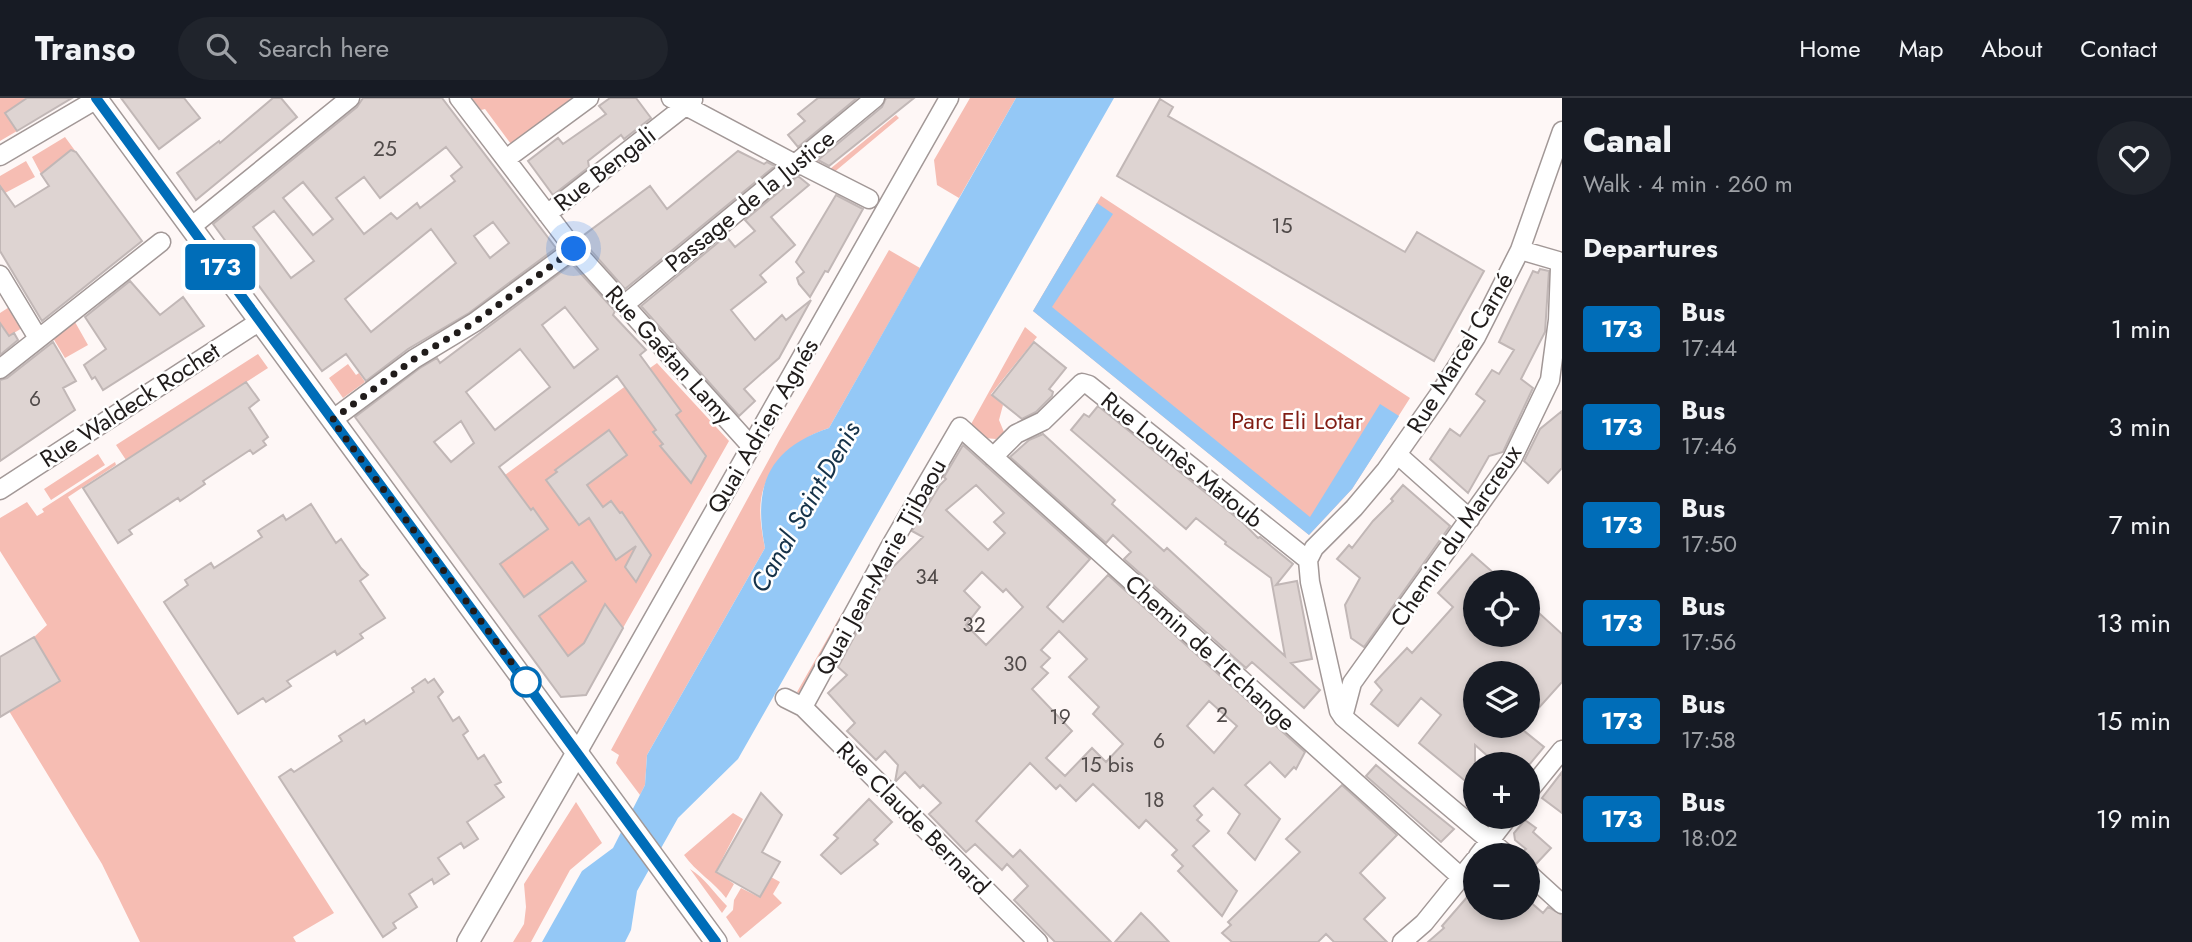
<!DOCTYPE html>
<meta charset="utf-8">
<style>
:root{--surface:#171b24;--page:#20242c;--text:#f1f3f6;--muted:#9ea1a6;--line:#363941}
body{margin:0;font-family:Jost,sans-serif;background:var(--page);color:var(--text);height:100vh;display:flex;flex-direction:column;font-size:26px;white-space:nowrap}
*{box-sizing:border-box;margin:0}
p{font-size:23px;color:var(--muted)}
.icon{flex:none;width:38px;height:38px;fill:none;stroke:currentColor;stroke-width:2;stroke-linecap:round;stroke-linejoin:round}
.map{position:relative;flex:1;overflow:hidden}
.panel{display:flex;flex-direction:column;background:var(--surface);width:630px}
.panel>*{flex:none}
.badge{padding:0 14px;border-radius:5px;font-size:24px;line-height:46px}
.buttons{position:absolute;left:1463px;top:472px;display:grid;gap:14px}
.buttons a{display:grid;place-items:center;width:77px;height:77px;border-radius:50%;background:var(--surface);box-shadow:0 4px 10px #0003;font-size:35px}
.you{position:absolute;width:35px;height:35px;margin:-18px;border:5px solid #fff;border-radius:50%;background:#1a73e8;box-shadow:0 0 0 10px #1a73e833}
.map>.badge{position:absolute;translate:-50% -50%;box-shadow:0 0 0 4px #fff}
h2{padding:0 21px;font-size:26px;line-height:63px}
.round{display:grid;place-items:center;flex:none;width:74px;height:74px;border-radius:37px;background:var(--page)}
.headline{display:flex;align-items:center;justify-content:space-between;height:119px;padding:0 21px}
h1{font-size:33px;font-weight:800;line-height:52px}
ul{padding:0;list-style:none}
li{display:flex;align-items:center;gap:21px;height:98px;padding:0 21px}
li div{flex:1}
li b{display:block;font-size:26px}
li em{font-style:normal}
li .badge{min-width:77px;font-weight:700;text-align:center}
header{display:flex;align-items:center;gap:42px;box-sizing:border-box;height:98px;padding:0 35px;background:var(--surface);border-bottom:2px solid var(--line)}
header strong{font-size:33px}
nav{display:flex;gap:38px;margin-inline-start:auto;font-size:24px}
.search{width:490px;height:63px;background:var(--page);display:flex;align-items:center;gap:18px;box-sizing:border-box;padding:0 24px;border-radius:38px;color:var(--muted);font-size:26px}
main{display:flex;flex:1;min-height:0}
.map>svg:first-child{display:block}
.green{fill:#f6bdb3}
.water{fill:#94c8f6}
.building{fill:#ded4d2;stroke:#c1b7b6;stroke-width:2;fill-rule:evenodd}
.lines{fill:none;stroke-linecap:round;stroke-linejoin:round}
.minor-casing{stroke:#a29897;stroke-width:21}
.major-casing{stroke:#a29897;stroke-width:24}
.minor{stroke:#fff;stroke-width:18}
.major{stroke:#fff;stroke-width:21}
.line-casing{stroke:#fff;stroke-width:16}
.line{stroke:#006db8;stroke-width:10}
.walk{stroke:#201c1b;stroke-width:7;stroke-dasharray:0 12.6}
.stop-dot{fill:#fff;stroke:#006db8;stroke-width:3.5}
.labels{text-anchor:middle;stroke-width:5;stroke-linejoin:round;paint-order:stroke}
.number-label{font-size:21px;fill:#504a49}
.street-label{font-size:24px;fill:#201c1b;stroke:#fff}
.park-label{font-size:24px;fill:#811d14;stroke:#fff}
.water-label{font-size:26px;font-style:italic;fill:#153249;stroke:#fff}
</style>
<header>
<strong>Transo</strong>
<div class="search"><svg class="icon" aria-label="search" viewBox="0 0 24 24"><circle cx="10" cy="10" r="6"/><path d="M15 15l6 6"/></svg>Search here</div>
<nav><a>Home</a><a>Map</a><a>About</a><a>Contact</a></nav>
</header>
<main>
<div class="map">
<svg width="1562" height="844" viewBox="0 0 1562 844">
<rect width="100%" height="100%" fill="#fef7f6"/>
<path class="green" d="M0 0H26L5 15 17 33 0 43Z
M472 0H572L511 46 485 11 481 12Z
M970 0H1016L959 100 937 87 934 62Z
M896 17 899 20 832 76 809 63 813 60 830 71Z
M65 39 76 54 71 52 41 76 32 59Z
M26 63 35 79 5 95 0 88V78Z
M1101 98 1410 300 1352 391 1309 437 1033 213Z
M889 152 920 170 829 330C809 337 804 341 788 355 756 384 757 411 765 450L647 657 645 687 640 697 616 665 619 657 611 652 779 343Z
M14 206 27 227 9 238 0 226V215Z
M75 224 88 247 65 260 53 240Z
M1025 229 1037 239 991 296 1003 307 999 322 1004 334 996 341 984 340 970 328Z
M258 256 268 270 126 362 116 347Z
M657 265 729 343 623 530 605 507 584 545 568 558 539 518 586 483 524 499 500 466 533 411 486 445 519 396 505 377 627 287C635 304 645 317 659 330L654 334 663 346 660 348 692 384 706 358 696 344 693 345 676 317 681 313 650 270Z
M348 266 356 277 359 275 365 284 343 300 329 280Z
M98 356 105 367 51 402 44 391Z
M115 364 116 367 68 399 334 815 293 839 296 844H140L102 766 9 613 34 539 47 527 0 453V420L27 404 37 418 44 414 42 411Z
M842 515 848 518 803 598 797 594Z
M576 704 602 745 570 772 531 844H513L524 826 526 809 524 786Z
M733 715 743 721 716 773 734 786 726 800C714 784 696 774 684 757Z
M690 771C705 780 714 795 727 808L722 815Z
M771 779 780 784 773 796 782 805 740 840 726 819 733 812 734 802 741 790 759 799Z"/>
<path class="water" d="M1016 0H1114L738 661 678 720 637 793 631 832 625 844H542L582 773 613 750 645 687 647 657 765 450C753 389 767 351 829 330Z
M1097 105 1113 116 1052 209 1310 419 1380 306 1399 318 1352 391 1309 437 1033 213Z"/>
<path class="building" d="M27 0H72L17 33 5 15Z
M121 0H184L200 20 159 51Z
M273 0H281L297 19 196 102 177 75 219 43 220 45Z
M363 0H442L556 150 469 215 408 251 366 283 346 256 322 273 213 126 357 9ZM446 49 462 69 451 78 455 83 420 110 417 105 397 121 391 115 364 136 336 100 364 79 380 100ZM303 84 333 121 313 137 283 100ZM274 113 314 163 291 180 253 129ZM493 124 509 145 490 160 474 138ZM431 131 456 165 371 234 345 201Z
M610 0H636L651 20 624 41 621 37 588 63 589 69 553 97 528 63 558 40 563 46 606 16 599 8Z
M818 0H857L798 49 788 37 805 23 798 16Z
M886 0H914L829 68 818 62 882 9Z
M1160 1 1173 9 1168 18 1405 154 1417 134 1484 173 1434 263 1117 78Z
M71 52 76 54 142 143 42 223 0 153V88L15 109 49 88 41 76Z
M738 53 764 66 767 64 775 68 625 191 580 140 650 88 667 111Z
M798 78 809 87 771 119 795 147 760 177 766 184 731 212 755 242 782 217 786 222 811 202 779 260 744 291 755 303 739 318 641 208 726 138 735 149 755 133 745 122Z
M836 97 863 111 828 174 825 173 810 199 799 186 797 180 804 174 796 164Z
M572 166 615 213 613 217 646 252 640 257 681 313 676 317 706 358 691 385 660 348 663 346 653 334 656 332 617 278 499 369 531 412 533 410 548 431 500 466 524 499 572 464 586 483 539 518 568 558 584 545 605 506 623 530 586 597 561 599 355 319 420 270 437 260 440 265ZM565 209 598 251 574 270 542 227ZM520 251 550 289 495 332 466 294ZM461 323 474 345 451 364 434 344Z
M1540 171 1549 173 1545 234 1521 281 1533 290 1503 354 1489 358 1468 395 1430 361 1450 331 1460 338 1485 303 1476 296 1492 272 1499 276 1514 252 1499 244 1533 173 1538 175Z
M130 183 160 217 183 199 204 228 103 292 95 279 92 281 84 267 106 251 85 219Z
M0 225 9 238 14 235 18 242 0 257Z
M53 244 76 283 63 290 75 312 0 363V282L7 280Z
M1034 244 1066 270 1049 291 1053 294 1052 298 1036 314 1022 321 992 297Z
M246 284 259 302 249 310 268 339 263 343 266 347 253 356 250 352 203 383 205 386 180 403 178 400 129 432 132 436 118 445 83 390Z
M1098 308 1242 424 1258 440 1260 439 1293 466 1276 487 1297 483 1312 561 1291 565 1320 592 1304 610 1252 564 1246 570 1124 461 1131 454 1113 437 1106 445 1010 359 1029 342 1043 336 1115 402 1112 406 1164 453 1167 450 1285 558 1271 480 1225 446 1226 444 1196 420 1186 431 1071 332 1084 316 1089 319Z
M1562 313V370L1548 385 1524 363 1540 331Z
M609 332 627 357 587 387 603 409 611 403 620 415 622 414 651 457 636 484 625 469 636 448 616 462 589 420 579 427 546 382 557 374 555 372Z
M963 347 1090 461 1047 509 1063 524 1108 477 1305 654 1296 671 1294 669 1285 679 1270 664 1245 687 1280 721 1255 762 1228 735 1240 716 1213 690 1194 708 1202 717 1197 722 1209 733 1193 748 1237 793 1222 818 1178 773 1183 768 1172 757 1177 752 1146 722 1139 730 1093 686 1076 703 1060 687 1056 691 1030 665 976 723 1013 759 1020 752 1111 844H1055L1014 802 1028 788 1007 766 1002 772 975 746 966 754 929 716 941 705 923 687 920 690 905 674 895 684 898 667 885 653 876 662 847 633 855 625 828 595 847 577 838 569 890 472 923 439 912 433 940 387 946 381 944 379ZM976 387 1004 415 994 424 1005 435 988 452 946 412ZM982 474 1003 494 1006 491 1023 509 986 547 966 527 980 509 964 493ZM1059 533 1087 561 1069 579 1099 609 1093 616 1123 646 1106 664 1092 650 1065 678 1046 660 1072 633 1032 591 1048 575 1041 569 1050 560 1041 552ZM1209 603 1237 628 1214 655 1187 628Z
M1403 387 1450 428 1364 549 1351 540 1345 507 1360 480 1337 461 1349 447 1352 450 1373 423 1393 403 1391 401Z
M311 406 336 445 341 441 361 470 368 477 360 483 385 520 360 536 363 540 337 557 335 553 287 583 291 588 266 604 263 600 238 616 164 504 188 487 185 482 211 465 214 470 262 439 258 433 283 417 286 422Z
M1472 456 1505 485H1475V537H1528V505L1562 536V584L1528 622V576H1475V628H1518L1544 649 1529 667H1498L1475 647V691L1419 645 1441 617 1421 600 1398 628 1371 606 1382 592 1375 584 1407 550 1412 555 1453 509 1438 495Z
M34 539 60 583 0 619V559Z
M425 581 428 585 434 581 443 594 438 599 453 623 459 619 468 633 463 637 478 661 484 657 501 684 495 687 504 699 467 724 478 741 464 750 461 745 438 760 449 776 434 786 432 781 409 796 417 809 393 825 396 830 383 839 279 679 291 671 294 674 342 643 339 638 364 622 366 626 414 594 412 590Z
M1376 667 1402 689 1454 731 1441 744 1366 678Z
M1562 674V715L1542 700Z
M1342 687 1397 737 1360 775 1385 800 1364 821 1387 844H1334L1326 836 1318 844H1232L1222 835 1231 827 1228 824 1300 754 1286 741Z
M761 695 782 717 762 754 780 764 760 799 716 774Z
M869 701 892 724 874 742 878 746 841 776 821 757 838 740 834 737Z
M1525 722 1536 730 1533 734 1551 750 1536 766 1522 754 1526 751 1515 742 1514 735Z
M1475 790V810H1528V802L1543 815 1548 809 1562 817V844H1428L1444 830 1442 828Z
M1141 815 1151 825 1169 844H1115Z"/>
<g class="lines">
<g class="minor-casing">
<path id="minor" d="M459 0 574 151 751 348
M671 0 795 66 804 68 869 101
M0 58 97 1
M506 61 589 0
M547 116 693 2
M191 129 350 0
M0 177 38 240
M624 207 875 0
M0 271 161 144
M332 322 414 261 475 224 574 151
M1398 357 1470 421
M993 359 1016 336 1043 323 1082 285 1089 287 1308 462
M0 392 260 223
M785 600 803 609 1038 844
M803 609 890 449 960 329 1462 780
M1343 619 1352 585 1512 361 1550 282 1558 222 1560 170 1558 163 1520 152
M577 655 949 0
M1528 694 1562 652
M1478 758 1508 719
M1508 758 1343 619 1339 613 1310 484 1308 462 1314 450 1354 410 1386 372 1438 298 1476 239 1520 152 1562 33
M1528 775 1562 806
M1402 844 1424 825 1475 762"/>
</g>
<g class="major-casing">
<path id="major" d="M96 0 716 844
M468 844 577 655"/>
</g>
<use href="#minor" class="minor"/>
<use href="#major" class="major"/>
</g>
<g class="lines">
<g class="line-casing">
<path id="line" d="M96 0 716 844"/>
</g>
<use href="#line" class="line"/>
<path class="walk" d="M526 584 332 322 414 261 475 224 574 151"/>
</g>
<circle class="stop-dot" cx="526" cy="584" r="14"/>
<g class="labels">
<g class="number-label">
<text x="385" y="58">25</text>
<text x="1282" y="135">15</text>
<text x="35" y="308">6</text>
<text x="927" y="486">34</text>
<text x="974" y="534">32</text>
<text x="1015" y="573">30</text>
<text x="1222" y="624">2</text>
<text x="1060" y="626">19</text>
<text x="1159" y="650">6</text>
<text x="1107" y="674">15 bis</text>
<text x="1154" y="709">18</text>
</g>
<g class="street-label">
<text transform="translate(605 71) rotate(-38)" y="8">Rue Bengali</text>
<text transform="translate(750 103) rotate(-39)" y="8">Passage de la Justice</text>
<text transform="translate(1460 255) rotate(-59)" y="8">Rue Marcel Carné</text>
<text transform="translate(669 257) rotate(48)" y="8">Rue Gaétan Lamy</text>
<text transform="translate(130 307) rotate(-33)" y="8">Rue Waldeck Rochet</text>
<text transform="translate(763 328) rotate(-60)" y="8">Quai Adrien Agnés</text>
<text transform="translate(1182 362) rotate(39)" y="8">Rue Lounès Matoub</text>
<text transform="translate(1456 438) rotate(-56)" y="8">Chemin du Marcreux</text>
<text transform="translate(881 469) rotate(-61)" y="8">Quai Jean-Marie Tjibaou</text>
<text transform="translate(1210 555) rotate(42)" y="8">Chemin de l'Echange</text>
<text transform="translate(913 720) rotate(45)" y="8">Rue Claude Bernard</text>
</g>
<g class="park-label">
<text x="1297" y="331">Parc Eli Lotar</text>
</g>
<g class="water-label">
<text transform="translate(805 409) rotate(-60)" y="9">Canal Saint-Denis</text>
</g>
</g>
</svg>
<div class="buttons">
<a><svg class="icon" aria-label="locate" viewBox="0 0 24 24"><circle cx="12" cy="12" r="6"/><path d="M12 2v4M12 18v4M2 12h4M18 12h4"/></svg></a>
<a><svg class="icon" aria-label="layers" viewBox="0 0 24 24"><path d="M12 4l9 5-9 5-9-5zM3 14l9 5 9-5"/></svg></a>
<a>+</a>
<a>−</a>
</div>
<div class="you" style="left:574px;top:151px"></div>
<b class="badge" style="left:220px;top:169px;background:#006db8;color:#fff">173</b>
</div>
<section class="panel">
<div class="headline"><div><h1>Canal</h1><p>Walk · 4 min · 260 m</p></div><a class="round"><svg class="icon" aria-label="heart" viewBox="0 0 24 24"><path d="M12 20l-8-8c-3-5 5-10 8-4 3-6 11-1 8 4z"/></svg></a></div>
<h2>Departures</h2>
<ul>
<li><span class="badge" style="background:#006db8;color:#fff">173</span><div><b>Bus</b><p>17:44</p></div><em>1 min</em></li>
<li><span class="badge" style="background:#006db8;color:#fff">173</span><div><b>Bus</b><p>17:46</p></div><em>3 min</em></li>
<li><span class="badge" style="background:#006db8;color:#fff">173</span><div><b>Bus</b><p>17:50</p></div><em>7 min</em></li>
<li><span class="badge" style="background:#006db8;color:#fff">173</span><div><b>Bus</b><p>17:56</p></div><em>13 min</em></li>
<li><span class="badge" style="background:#006db8;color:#fff">173</span><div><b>Bus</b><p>17:58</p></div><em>15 min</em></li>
<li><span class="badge" style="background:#006db8;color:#fff">173</span><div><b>Bus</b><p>18:02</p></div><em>19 min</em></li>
</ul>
</section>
</main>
